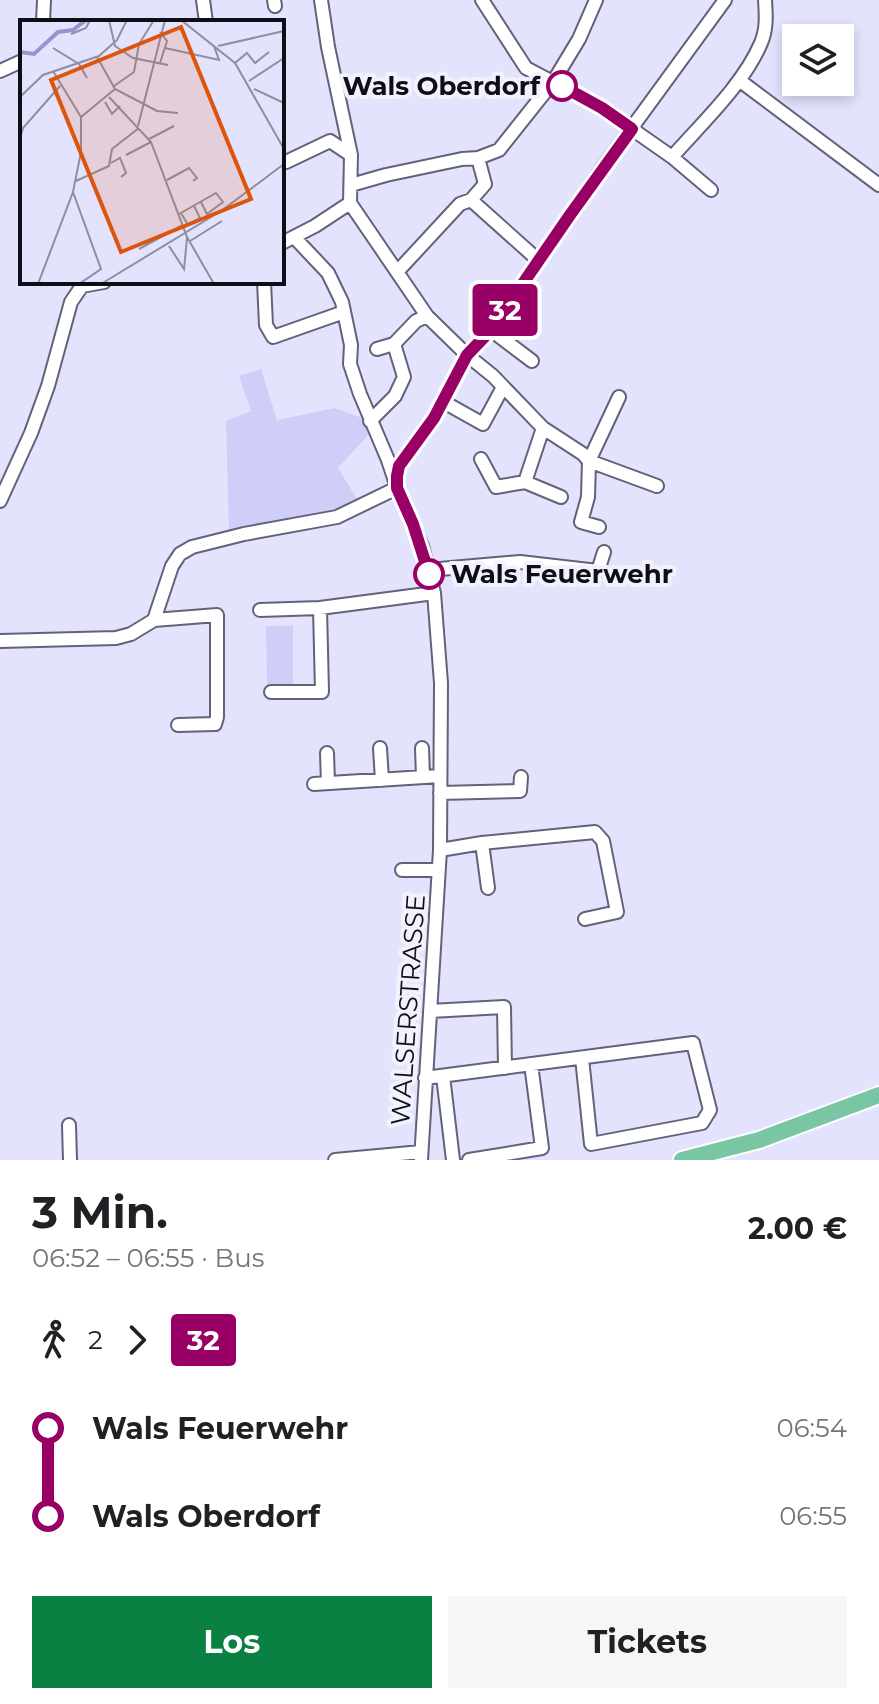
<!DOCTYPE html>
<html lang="de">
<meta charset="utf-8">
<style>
:root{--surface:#fff;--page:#f6f6f6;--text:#202124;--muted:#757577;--accent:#0b8043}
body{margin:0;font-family:Montserrat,sans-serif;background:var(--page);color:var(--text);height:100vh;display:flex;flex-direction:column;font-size:30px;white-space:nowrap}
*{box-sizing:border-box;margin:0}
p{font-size:26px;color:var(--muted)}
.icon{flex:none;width:44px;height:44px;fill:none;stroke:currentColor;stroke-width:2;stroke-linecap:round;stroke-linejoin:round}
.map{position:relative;height:1160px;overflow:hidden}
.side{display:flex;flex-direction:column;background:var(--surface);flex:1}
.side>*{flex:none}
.badge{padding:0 16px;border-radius:6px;font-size:28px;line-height:52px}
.buttons{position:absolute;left:782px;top:24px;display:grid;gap:16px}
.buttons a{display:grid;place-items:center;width:72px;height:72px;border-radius:0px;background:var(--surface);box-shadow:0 4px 12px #0003;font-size:40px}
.map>.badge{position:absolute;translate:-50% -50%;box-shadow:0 0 0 4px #fff}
.legs{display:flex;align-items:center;gap:12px;height:88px;padding:0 32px;font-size:26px}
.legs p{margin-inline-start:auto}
.summary{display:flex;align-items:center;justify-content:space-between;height:136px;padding:0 32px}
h1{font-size:44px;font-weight:700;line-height:60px}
.action{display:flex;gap:16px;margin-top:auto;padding:16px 32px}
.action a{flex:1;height:92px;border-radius:0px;background:var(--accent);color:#fff;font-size:32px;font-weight:700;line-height:92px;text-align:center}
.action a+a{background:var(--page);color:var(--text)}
ul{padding:0 32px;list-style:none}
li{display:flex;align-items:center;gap:28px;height:88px;font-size:30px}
li i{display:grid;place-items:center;width:12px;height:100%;margin:0 10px;background:currentColor}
li i::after{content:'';width:20px;height:20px;margin:-10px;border:6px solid;border-radius:50%;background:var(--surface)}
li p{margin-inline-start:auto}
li:first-child i{background:linear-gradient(#0000 50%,currentColor 0)}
li:last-child i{background:linear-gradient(currentColor 50%,#0000 0)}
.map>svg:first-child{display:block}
.green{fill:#cfcef9}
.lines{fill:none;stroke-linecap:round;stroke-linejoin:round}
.minor-casing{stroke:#626279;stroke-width:16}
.major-casing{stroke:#fff;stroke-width:20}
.minor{stroke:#fff;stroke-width:12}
.major{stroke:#78c6a4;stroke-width:16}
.line-1-casing{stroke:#fff;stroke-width:18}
.line-1{stroke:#906;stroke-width:12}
.stop-1-dot{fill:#fff;stroke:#906;stroke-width:4}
.labels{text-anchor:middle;stroke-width:8;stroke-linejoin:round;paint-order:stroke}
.stop-label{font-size:26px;font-weight:bold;fill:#0e0e17;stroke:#f2f2fd;text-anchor:end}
.street-label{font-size:26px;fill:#0e0e17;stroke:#f2f2fd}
.inset-river{fill:none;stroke:#9795d0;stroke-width:4}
.inset-road{fill:none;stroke:#8e8ea2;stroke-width:2}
.view{fill:#dd550d;fill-opacity:0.15;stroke:#dd550d;stroke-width:4}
.inset-edge{fill:none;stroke:#0e0e17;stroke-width:4}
</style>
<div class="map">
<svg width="879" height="1160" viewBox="0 0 879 1160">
<rect width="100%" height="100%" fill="#e4e3fe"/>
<path class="green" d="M261 369 277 420 335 408 365 419 371 432 338 468 359 502 341 511 229 532 226 421 251 411 239 376Z
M266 626H293V685H267Z"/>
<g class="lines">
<g class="minor-casing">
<path id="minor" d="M203 0 206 22
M274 0 275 6
M321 0 328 47 351 155 350 203 427 316 467 355 493 376 543 428 583 454 589 461 657 486
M482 0 526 68 602 108 672 157 711 190
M43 22 44 0
M0 71 22 61
M739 80 879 185
M672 157C702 123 743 85 761 43 767 29 766 15 765 0
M282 160 286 162 330 141 351 155
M351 185 386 175 462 159 478 158 499 150 553 82 579 39 596 0
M471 200 538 260
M294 237 328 273 342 302 351 345 350 364 360 394 388 460 395 481
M282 243 315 226 350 203
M397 272 460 204 471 200 485 184 478 158
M264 282 266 325 273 337 344 312
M82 286 104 282
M491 330 532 361
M377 349 394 344
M442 401 483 424 503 387
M370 421 395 396 404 377 394 344 416 321 427 316
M481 459 496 487 525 482 543 428
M525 482 561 497
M0 501 31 433 48 386 71 302 82 286 81 282
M599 527 581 522 588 497 589 461 619 397
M428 570 520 562 598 571 604 552
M260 610 320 608 434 593
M154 620 217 615V717L215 724 178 725
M0 641 116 638 131 634 154 620 172 566 180 554 192 547 244 534 337 517 397 488
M271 692H322L320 608
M380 748 382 780
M422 748 423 777
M327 753 328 783
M314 784 440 776
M440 793 520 791 521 777
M482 843 488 888
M440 850 482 843 595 832 603 841 617 912 585 919
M402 870H438
M430 1011 504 1007 505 1068
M443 1076 453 1160
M425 1078 693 1043 710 1110 702 1123 591 1144 582 1058
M69 1125 70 1160
M335 1160 421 1152
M421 1160 440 850 441 683 434 593 422 546 397 488V476L399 466 407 454 434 418 467 355 491 330 601 170 725 0
M469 1160 542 1148 531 1064"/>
</g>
<g class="major-casing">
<path id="major" d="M682 1160 759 1140 879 1095"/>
</g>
<use href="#minor" class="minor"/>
<use href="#major" class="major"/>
</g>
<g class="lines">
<g class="line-1-casing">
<path id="line-1" d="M429 574 413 524 397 488V476L399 466 434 418 467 355 491 330 570 215 632 129 602 108 562 86"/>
</g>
<use href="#line-1" class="line-1"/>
</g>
<g class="stop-1-dot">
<circle cx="562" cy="86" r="14"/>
<circle cx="429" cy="574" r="14"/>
</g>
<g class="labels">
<g class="stop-label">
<text x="540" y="95">Wals Oberdorf</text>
<text x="451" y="583" text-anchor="start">Wals Feuerwehr</text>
</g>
<g class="street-label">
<text transform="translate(408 1010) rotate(-86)" y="9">WALSERSTRASSE</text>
</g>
</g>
<g transform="translate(20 20)">
<rect width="264" height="264" fill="#e4e3fe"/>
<path class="inset-river" d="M0 32 14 34 38 12 53 10 66 0"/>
<path class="inset-road" d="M89 0 95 26 113 38 148 45M161 0 215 43 264 129M140 12 147 21 140 43M51 14 66 8 70 0M198 26 264 11M33 28 59 44 67 58M145 28 199 40 194 26M77 37 95 69 137 91 158 93M215 43 227 33 235 43 249 32M229 61 264 38M94 66 114 52 119 24 134 0M234 69 264 83M0 77 23 55 79 36 97 20 107 0M89 77 131 122 167 217 194 264M85 82 92 94 100 86M61 97 95 69M118 106 145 0M0 118 3 108 40 66M129 119 154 106M106 135 131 122M91 143 100 138 106 153 101 157M147 160 169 148 177 158 173 161M56 161 89 146 92 129 119 108M53 172 81 249 59 264M161 193 168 205 180 198 174 186M159 194 196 173 203 182 187 194 181 182M170 221 202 201M149 226 164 249 167 218M119 229 163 205M18 264 53 172 61 132V97L33 51M81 264 201 191 264 144"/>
<path class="view" d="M161 7 231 179 101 232 31 60Z"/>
<rect width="264" height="264" class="inset-edge"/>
</g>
</svg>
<div class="buttons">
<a><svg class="icon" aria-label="layers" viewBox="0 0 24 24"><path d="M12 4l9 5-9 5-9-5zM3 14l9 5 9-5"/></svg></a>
</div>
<b class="badge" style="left:505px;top:310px;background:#906;color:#fff">32</b>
</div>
<section class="side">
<div class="summary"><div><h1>3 Min.</h1><p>06:52 – 06:55 · Bus</p></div><b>2.00 €</b></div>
<div class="legs"><svg class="icon" aria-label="walk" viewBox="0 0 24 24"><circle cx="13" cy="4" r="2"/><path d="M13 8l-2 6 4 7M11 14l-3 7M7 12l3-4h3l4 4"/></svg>2<svg class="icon" aria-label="forward" viewBox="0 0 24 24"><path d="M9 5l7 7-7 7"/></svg><b class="badge" style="background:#906;color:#fff">32</b></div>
<ul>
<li><i style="color:#906"></i><b>Wals Feuerwehr</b><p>06:54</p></li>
<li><i style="color:#906"></i><b>Wals Oberdorf</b><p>06:55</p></li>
</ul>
<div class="action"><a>Los</a><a>Tickets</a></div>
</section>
